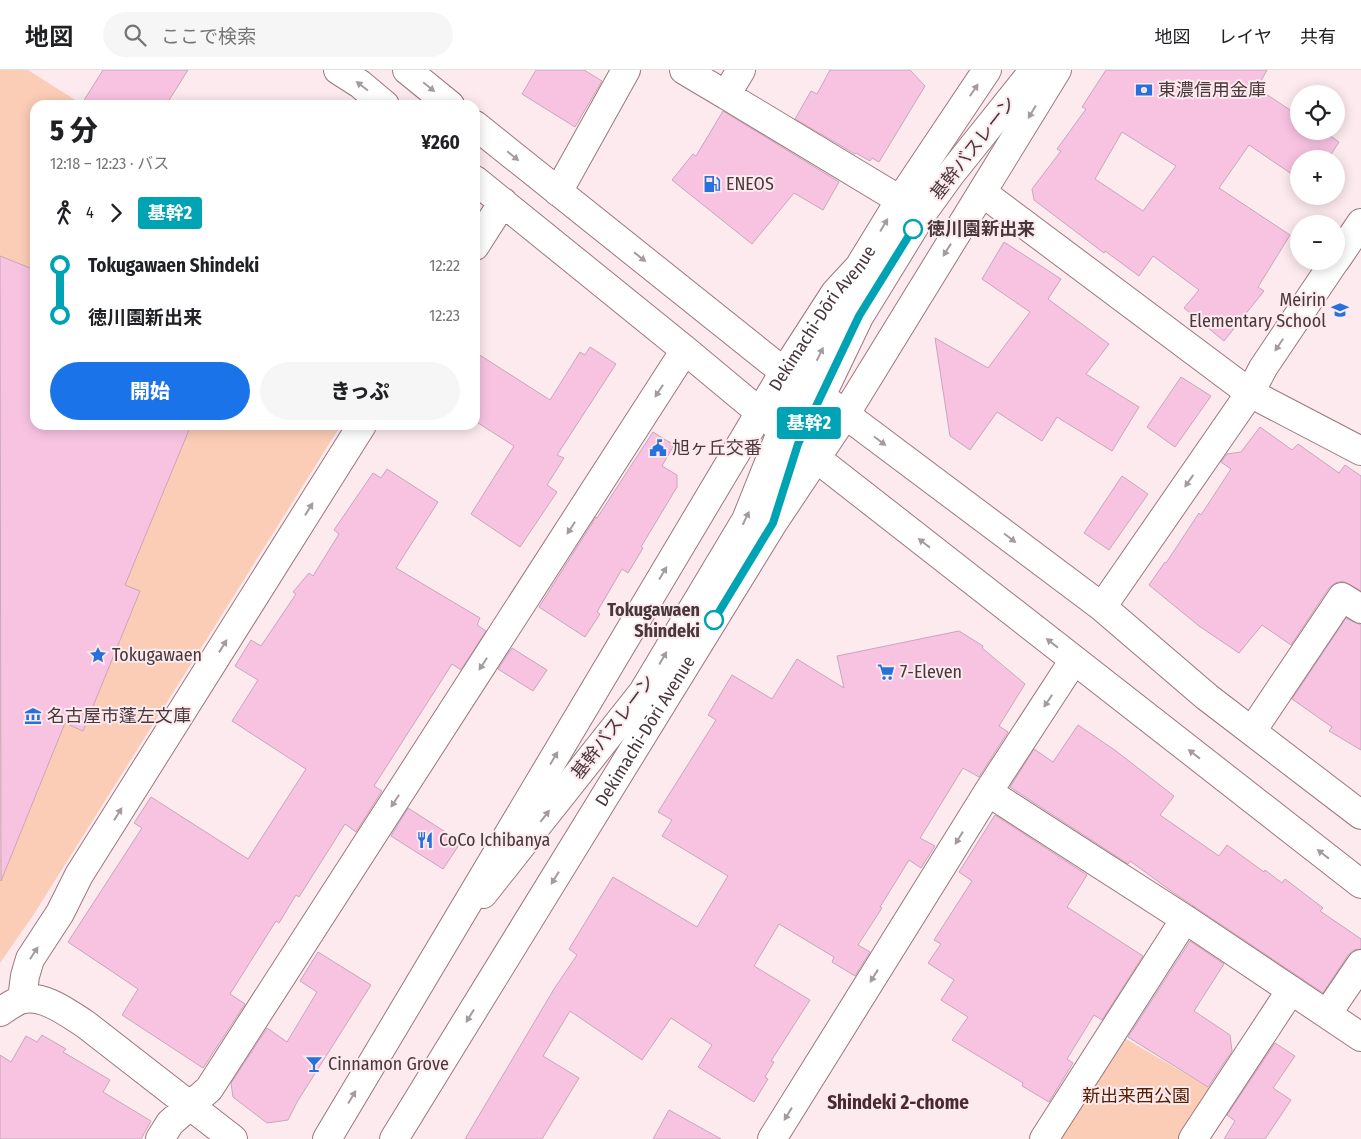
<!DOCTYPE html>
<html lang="ja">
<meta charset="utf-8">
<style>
:root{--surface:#fff;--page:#f6f6f6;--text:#202124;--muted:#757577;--line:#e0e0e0;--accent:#1a73e8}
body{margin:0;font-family:"Fira Sans Condensed","Noto Sans JP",sans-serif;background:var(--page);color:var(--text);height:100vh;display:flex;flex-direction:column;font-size:19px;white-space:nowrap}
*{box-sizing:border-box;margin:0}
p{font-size:16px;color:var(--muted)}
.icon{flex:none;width:28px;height:28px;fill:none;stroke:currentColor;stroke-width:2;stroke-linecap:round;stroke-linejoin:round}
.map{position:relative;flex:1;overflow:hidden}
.panel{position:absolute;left:30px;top:30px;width:450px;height:330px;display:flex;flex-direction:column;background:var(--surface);border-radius:15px;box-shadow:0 2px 12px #0003}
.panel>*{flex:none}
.badge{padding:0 10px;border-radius:4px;font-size:18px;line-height:32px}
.fabs{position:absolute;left:1290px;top:15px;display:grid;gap:10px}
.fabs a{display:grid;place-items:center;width:55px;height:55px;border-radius:50%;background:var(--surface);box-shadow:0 2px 12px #0003;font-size:25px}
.map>.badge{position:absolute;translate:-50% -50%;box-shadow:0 0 0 2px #fff}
.legs{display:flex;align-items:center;gap:8px;height:55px;padding:0 20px;font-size:16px}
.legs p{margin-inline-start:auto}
.overview{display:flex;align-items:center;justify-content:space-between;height:85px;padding:0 20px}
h1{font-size:28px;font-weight:800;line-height:38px}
.cta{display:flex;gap:10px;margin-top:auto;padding:10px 20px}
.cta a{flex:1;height:58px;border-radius:30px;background:var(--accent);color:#fff;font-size:20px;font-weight:800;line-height:58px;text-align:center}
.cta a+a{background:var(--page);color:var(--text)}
ul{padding:0 20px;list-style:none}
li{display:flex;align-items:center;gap:18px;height:50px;font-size:19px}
li i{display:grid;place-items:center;width:8px;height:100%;margin:0 6px;background:currentColor}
li i::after{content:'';width:12px;height:12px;margin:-6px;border:4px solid;border-radius:50%;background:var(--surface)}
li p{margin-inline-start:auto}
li:first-child i{background:linear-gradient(#0000 50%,currentColor 0)}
li:last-child i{background:linear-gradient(currentColor 50%,#0000 0)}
header{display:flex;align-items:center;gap:30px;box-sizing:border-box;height:70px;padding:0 25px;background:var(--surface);border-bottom:1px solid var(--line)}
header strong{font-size:24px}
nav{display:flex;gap:28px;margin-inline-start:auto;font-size:18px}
.search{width:350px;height:45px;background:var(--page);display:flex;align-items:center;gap:12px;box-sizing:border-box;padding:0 18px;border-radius:28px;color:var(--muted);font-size:19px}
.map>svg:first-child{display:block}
.green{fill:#fbcdb7}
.building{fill:#f8c3e1;stroke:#c9a6ba;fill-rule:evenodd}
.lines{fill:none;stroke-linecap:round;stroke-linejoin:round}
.minor-casing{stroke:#9c777e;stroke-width:30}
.major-casing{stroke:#9c777e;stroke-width:30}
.minor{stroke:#fff;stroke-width:28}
.major{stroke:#fff;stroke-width:28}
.oneway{fill:#a49b9d}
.line-1-casing{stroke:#fff;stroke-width:11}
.line-1{stroke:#00a3b4;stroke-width:8}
.stop-1-dot{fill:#fff;stroke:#00a3b4;stroke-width:2.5}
.labels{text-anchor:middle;stroke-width:4;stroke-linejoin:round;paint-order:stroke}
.poi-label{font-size:18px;fill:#48373b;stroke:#fceaee;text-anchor:start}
.street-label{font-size:18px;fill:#48373b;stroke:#fceaee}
.stop-label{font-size:18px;font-weight:bold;fill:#48373b;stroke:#fceaee;text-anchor:start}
.park-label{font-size:18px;fill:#552000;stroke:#fceaee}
.neighbourhood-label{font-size:19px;font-weight:bold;fill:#492a31;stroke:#fceaee}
</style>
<header>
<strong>地図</strong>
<div class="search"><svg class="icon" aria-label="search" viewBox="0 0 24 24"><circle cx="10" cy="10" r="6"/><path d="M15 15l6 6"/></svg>ここで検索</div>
<nav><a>地図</a><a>レイヤ</a><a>共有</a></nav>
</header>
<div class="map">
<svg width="1361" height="1069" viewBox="0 0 1361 1069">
<rect width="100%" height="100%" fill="#fceaee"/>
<path class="green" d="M0 0H28L83 35H35V355H341L34 844 0 893Z
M1121 966 1215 1021 1183 1069H1055Z"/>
<path class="building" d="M103 0H188L166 35H81Z
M536 0H584L602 11 575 57 522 24Z
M830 0H910L925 16 879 92 872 88 870 91 856 83 855 84 795 49 811 21 817 24Z
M1106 0H1267L1257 18 1299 46V61H1323L1339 72 1328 89H1299V109L1249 75 1219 118 1290 165 1258 217 1264 221 1224 271 1184 238 1199 220 1153 186 1139 206 1105 181 1104 183 1034 130 1032 119 1061 81 1057 79 1086 39 1082 37ZM1122 62 1176 96 1143 141 1095 109Z
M723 41 839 112 823 140 794 123 752 174 672 110 693 84 696 86Z
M1004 172 1061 209 1048 229 1109 274 1086 304 1139 337 1112 381 1057 347 1042 371 997 342 970 380 950 366 935 268 988 298 1030 242 982 209Z
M0 186 35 200V355H191L125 515 140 521 83 661 65 653 1 811Z
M590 277 616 294 557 385 564 388 547 415 557 422 520 477 471 444 514 376 475 351V282L550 330 580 282 585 285Z
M1181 307 1211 326 1175 377 1147 357Z
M1260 357 1292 380 1298 374 1339 403 1345 395 1361 406V521L1343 511 1335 513 1329 518 1291 575 1262 555 1239 583 1199 556 1149 515 1165 492 1166 493 1199 443 1201 445 1231 399 1221 392 1227 384 1241 382Z
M653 362 674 375 662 396 677 405V417L641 477 643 478 628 503 622 499 597 542 600 544 585 567 539 537 596 447 597 448Z
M387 399 438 432 396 498 480 548 477 555 486 561 461 600 452 594 374 716 382 721 356 762 345 754 299 827 296 825 279 853 276 851 230 924 245 934 203 998 122 945 138 919 68 872 142 758 134 753 151 727 248 789 306 699 232 651 258 610 235 596 251 570 261 576 296 524 293 522 309 503 313 506 339 464 334 460 373 403 381 408Z
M1122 406 1148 424 1109 480 1084 463Z
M1346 548 1361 555V680L1329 661 1332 657 1292 629Z
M959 561 983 576 982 578 1025 614 999 656 1008 662 979 707 963 698 920 768 935 776 921 798 909 790 880 837 882 838 858 875 870 882 855 906 832 892 834 887 779 854 754 896 810 930 771 991 774 992 765 1007 768 1009 754 1032 698 997 712 975 671 948 642 990 570 941 543 986 579 1008 542 1069H465L554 919 577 885 569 879 613 807 697 857 728 806 662 766 672 750 658 742 716 650 708 645 732 605 772 629 797 589 844 618 837 586Z
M512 578 547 600 533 621 498 599Z
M1078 655 1116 681 1174 726 1160 745 1219 786 1227 775 1264 802 1265 800 1282 813 1285 809 1323 838 1320 841 1361 869V879L1354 880 1348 885 1323 923 1174 823 1130 791 1128 794 1010 717 1034 679 1053 692Z
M408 738 461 772 443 799 391 766Z
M995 745 1087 805 1067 837 1143 886 1102 950 1094 945 1067 989 1073 993 1049 1032 1022 1016 1023 1013 952 970 968 947 941 930 954 910 928 893 941 874 934 870 972 811 959 802Z
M1190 871 1224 894 1194 941 1230 965 1232 981 1208 1017 1128 967Z
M318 882 371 915 297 1032 288 1050 267 1053 233 1027 231 1013 267 958 287 972 317 922 300 911Z
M42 965 66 979 63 982 110 1010 103 1022 151 1051 141 1069H0V985L11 992 26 966 37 972Z
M1275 973 1295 986 1273 1018 1291 1030 1265 1069H1224L1235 1051 1227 1045Z
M669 1040 721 1069H653Z"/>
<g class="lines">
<g class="minor-casing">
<path id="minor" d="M338 0 360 14 385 35
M407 0 450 35
M684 0 726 25 741 0
M726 25 900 130
M475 55 784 302 822 327 1102 537 1207 627 1361 745
M475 110 685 280 798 374 1361 814
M558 122 626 0
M983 123 1250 323 1361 381
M475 176 503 132
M1336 190 1361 153
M777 440 798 374 859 247 924 141 950 105 1034 0
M1102 537 1250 323 1263 298 1335 191
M1252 661 1342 527 1361 539
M988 722 1185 849 1361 967
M483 824 643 622 746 450 782 360 845 231 858 200
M22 929 25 906 30 889 60 843 79 805 362 355
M0 942C6 938 13 933 20 930 42 923 68 943 85 954L233 1069
M1327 944 1361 894
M160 1069 170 1053 209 1019 685 280
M772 1069 988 722 1074 590
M1044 1069 1185 849
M1193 1069 1291 920"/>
</g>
<g class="major-casing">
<g id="major">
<path id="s1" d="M327 1069 784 302 835 223 859 197 900 130 987 0"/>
<path id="s2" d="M394 1069 773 453 845 345 1057 0"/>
</g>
</g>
<use href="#minor" class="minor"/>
<use href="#major" class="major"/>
</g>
<defs><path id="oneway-solid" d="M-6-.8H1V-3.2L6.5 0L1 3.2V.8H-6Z" transform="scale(1.25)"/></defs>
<g class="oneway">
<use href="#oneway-solid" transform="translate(362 16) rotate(-143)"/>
<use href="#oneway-solid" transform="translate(429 17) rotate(39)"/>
<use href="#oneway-solid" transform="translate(974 20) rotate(-56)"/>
<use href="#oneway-solid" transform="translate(1032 42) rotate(121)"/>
<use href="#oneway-solid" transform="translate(513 86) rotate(39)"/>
<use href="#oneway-solid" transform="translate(884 155) rotate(-59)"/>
<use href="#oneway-solid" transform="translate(947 180) rotate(122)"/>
<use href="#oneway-solid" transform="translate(640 187) rotate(38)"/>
<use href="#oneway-solid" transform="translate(1279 275) rotate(124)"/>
<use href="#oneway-solid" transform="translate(820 284) rotate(-64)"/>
<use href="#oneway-solid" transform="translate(659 321) rotate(123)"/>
<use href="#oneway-solid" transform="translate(880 371) rotate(37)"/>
<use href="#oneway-solid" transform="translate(1189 411) rotate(125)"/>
<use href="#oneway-solid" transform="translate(309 439) rotate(-58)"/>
<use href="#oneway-solid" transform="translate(746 448) rotate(-64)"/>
<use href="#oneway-solid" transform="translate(571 458) rotate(123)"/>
<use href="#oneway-solid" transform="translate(1010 468) rotate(37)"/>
<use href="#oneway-solid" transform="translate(924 473) rotate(-142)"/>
<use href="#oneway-solid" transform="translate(663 503) rotate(-59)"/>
<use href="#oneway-solid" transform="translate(1052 573) rotate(-142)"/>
<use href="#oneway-solid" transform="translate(223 576) rotate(-58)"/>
<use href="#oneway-solid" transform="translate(663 588) rotate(-60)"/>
<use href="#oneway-solid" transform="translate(483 594) rotate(123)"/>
<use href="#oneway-solid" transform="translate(1048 631) rotate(124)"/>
<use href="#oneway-solid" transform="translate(1194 684) rotate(-142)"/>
<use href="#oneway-solid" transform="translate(554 688) rotate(-59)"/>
<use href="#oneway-solid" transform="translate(395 731) rotate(123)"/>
<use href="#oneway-solid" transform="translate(118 744) rotate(-58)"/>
<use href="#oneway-solid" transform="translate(545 746) rotate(-52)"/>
<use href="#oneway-solid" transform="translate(959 768) rotate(122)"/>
<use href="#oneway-solid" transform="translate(1323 784) rotate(-142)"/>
<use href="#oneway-solid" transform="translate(555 808) rotate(122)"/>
<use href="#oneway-solid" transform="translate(34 883) rotate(-57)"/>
<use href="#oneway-solid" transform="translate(874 906) rotate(122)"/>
<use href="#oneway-solid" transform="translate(470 946) rotate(122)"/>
<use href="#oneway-solid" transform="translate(352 1027) rotate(-59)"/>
<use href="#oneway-solid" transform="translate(788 1044) rotate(122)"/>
</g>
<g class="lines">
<g class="line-1-casing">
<path id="line-1" d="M714 550 773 453 798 374 859 246 913 159"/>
</g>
<use href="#line-1" class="line-1"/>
</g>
<defs>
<g id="bank-bare" transform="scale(1.35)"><path d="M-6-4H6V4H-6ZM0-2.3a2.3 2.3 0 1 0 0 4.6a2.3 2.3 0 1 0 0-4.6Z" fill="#2671dc" stroke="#fceaee" stroke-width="2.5" paint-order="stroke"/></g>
<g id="fuel-bare" transform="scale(1.35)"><path d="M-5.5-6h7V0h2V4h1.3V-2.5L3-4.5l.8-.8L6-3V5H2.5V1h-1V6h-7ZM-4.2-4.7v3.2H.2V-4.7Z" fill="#2671dc" stroke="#fceaee" stroke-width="2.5" paint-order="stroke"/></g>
<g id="school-bare" transform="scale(1.35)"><path d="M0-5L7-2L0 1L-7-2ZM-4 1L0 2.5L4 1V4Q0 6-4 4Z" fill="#2671dc" stroke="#fceaee" stroke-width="2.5" paint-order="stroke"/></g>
<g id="civic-bare" transform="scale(1.35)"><path d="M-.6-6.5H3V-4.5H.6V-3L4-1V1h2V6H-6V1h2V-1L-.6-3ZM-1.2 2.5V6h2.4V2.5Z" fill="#2671dc" stroke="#fceaee" stroke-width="2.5" paint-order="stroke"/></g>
<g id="sight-bare" transform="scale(1.35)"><path d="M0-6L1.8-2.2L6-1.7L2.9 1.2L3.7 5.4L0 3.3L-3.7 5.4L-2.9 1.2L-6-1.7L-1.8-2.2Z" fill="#2671dc" stroke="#fceaee" stroke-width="2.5" paint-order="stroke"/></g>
<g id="supermarket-bare" transform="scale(1.35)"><path d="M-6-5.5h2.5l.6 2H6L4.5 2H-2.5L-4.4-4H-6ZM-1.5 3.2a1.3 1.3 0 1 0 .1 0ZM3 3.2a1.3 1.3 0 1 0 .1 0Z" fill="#2671dc" stroke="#fceaee" stroke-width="2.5" paint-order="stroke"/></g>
<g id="museum-bare" transform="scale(1.35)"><path d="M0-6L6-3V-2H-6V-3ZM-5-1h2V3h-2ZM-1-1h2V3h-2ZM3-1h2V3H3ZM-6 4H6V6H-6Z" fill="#2671dc" stroke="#fceaee" stroke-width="2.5" paint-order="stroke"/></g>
<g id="restaurant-bare" transform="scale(1.35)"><path d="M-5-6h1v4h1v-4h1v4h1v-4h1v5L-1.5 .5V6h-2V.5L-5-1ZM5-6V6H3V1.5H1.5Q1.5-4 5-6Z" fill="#2671dc" stroke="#fceaee" stroke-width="2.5" paint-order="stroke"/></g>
<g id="bar-bare" transform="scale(1.35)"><path d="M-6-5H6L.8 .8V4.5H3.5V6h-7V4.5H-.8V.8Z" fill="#2671dc" stroke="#fceaee" stroke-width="2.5" paint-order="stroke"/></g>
</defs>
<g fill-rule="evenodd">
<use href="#bank-bare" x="1144" y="20"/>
<use href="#fuel-bare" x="712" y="114"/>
<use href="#school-bare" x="1340" y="240"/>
<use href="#civic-bare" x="658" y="378"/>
<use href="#sight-bare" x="98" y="585"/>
<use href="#supermarket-bare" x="886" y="602"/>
<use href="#museum-bare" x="33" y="646"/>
<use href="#restaurant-bare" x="425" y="770"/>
<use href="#bar-bare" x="314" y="994"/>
</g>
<g class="stop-1-dot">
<circle cx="913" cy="159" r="9"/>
<circle cx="714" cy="550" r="9"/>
</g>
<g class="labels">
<g class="poi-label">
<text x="1158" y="26">東濃信用金庫</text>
<text x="726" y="120">ENEOS</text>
<text x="1326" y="236" text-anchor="end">Meirin<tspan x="1326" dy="21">Elementary School</tspan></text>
<text x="672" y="384">旭ヶ丘交番</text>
<text x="112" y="591">Tokugawaen</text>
<text x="900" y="608">7-Eleven</text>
<text x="47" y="652">名古屋市蓬左文庫</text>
<text x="439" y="776">CoCo Ichibanya</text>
<text x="328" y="1000">Cinnamon Grove</text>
</g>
<g class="street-label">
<text transform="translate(973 78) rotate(-52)" y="6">基幹バスレーン</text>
<text dy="6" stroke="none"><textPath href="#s1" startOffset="959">Dekimachi-Dōri Avenue</textPath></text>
<text transform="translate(613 657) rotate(-53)" y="6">基幹バスレーン</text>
<text dy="6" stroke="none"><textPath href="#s2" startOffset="479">Dekimachi-Dōri Avenue</textPath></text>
</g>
<g class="stop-label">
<text x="927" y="165">徳川園新出来</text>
<text x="700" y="546" text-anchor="end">Tokugawaen<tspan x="700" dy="21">Shindeki</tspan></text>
</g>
<g class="park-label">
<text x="1136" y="1032">新出来西公園</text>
</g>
<g class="neighbourhood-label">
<text x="898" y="1039">Shindeki 2-chome</text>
</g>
</g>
</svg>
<div class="fabs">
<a><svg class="icon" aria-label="locate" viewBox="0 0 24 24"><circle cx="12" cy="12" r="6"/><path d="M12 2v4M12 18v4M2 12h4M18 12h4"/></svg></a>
<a>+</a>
<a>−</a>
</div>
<b class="badge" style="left:809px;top:353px;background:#00a3b4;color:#fff">基幹2</b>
<section class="panel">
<div class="overview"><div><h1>5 分</h1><p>12:18 – 12:23 · バス</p></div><b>¥260</b></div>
<div class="legs"><svg class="icon" aria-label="walk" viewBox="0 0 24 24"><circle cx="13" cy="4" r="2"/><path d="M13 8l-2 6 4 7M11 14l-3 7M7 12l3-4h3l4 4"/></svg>4<svg class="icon" aria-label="forward" viewBox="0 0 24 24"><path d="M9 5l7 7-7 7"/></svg><b class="badge" style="background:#00a3b4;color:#fff">基幹2</b></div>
<ul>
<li><i style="color:#00a3b4"></i><b>Tokugawaen Shindeki</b><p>12:22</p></li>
<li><i style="color:#00a3b4"></i><b>徳川園新出来</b><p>12:23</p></li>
</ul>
<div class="cta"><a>開始</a><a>きっぷ</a></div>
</section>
</div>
